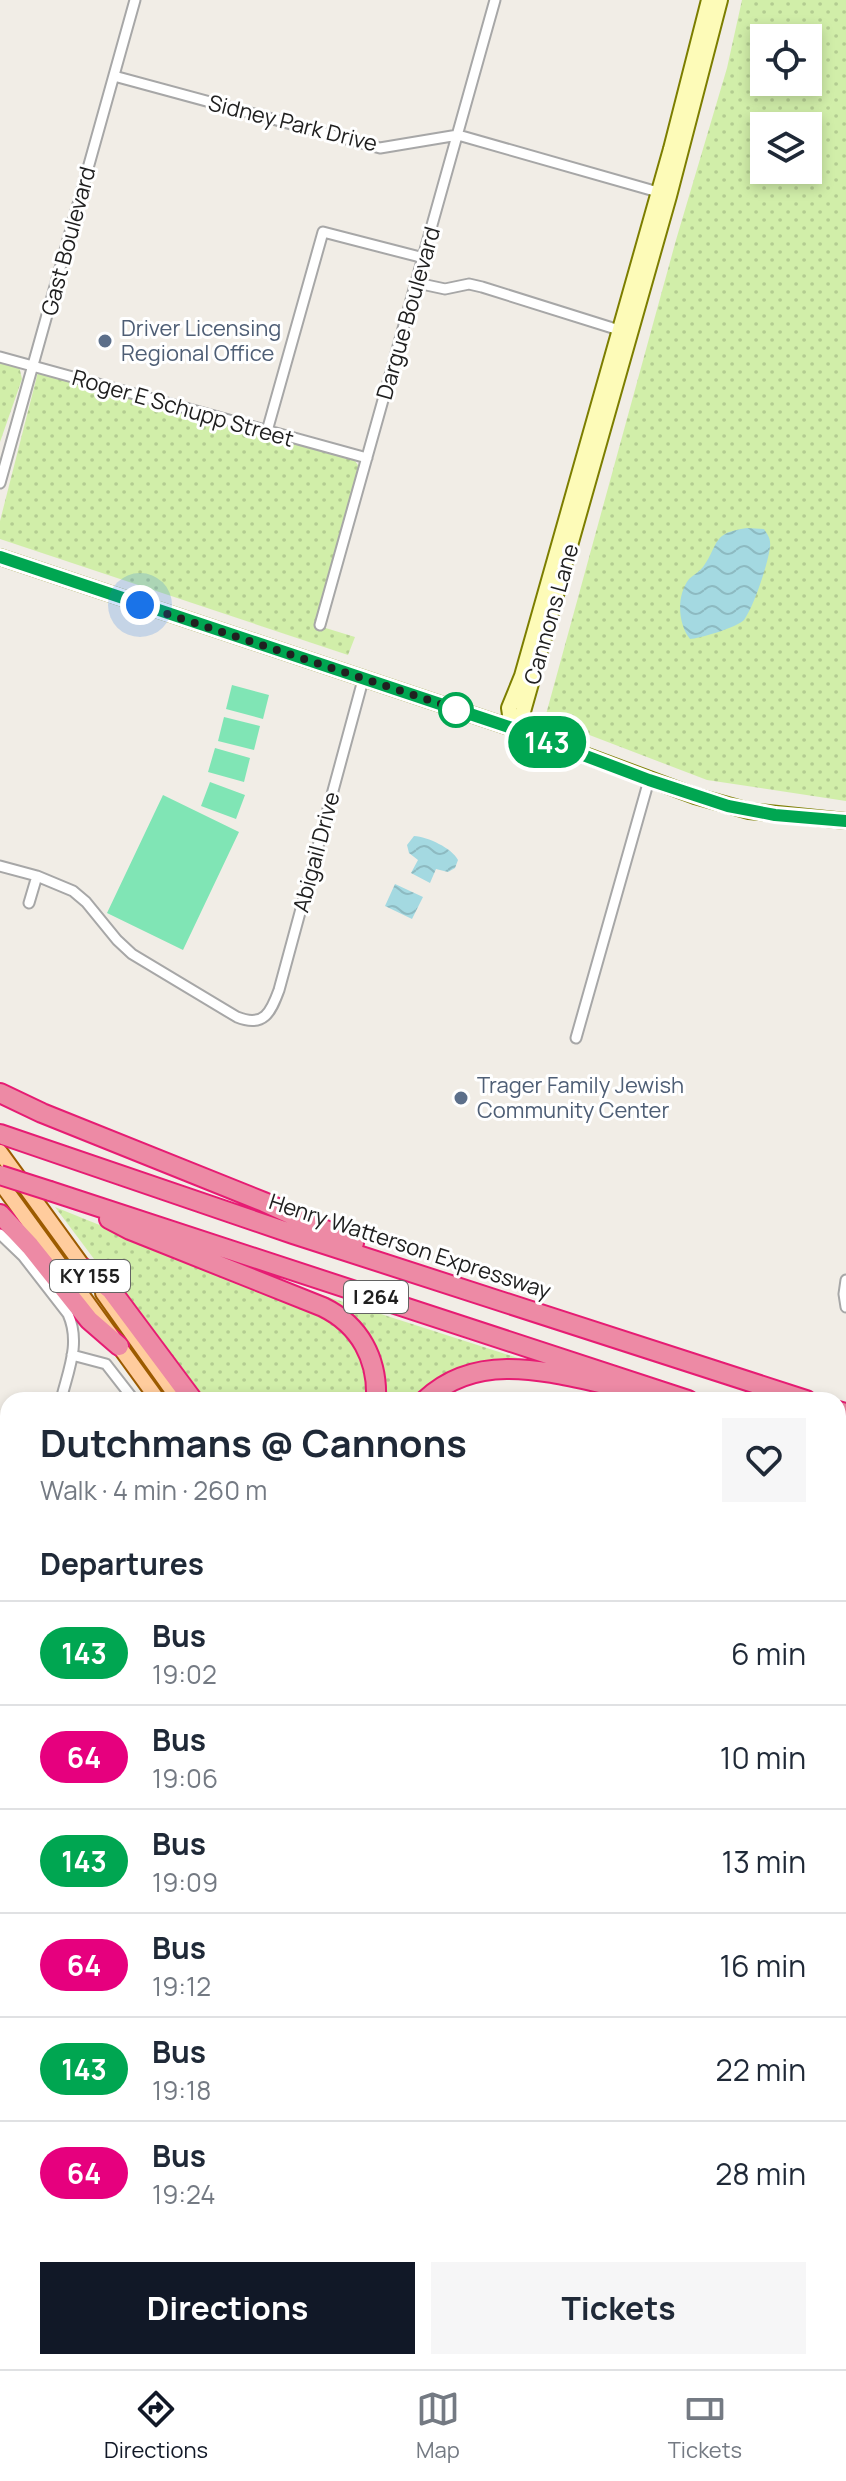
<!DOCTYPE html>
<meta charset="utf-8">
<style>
:root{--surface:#fff;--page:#f6f6f7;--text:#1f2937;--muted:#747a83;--line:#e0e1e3;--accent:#111827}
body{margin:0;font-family:Manrope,sans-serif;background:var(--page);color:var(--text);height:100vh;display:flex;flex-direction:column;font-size:30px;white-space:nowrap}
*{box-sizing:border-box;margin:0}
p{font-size:26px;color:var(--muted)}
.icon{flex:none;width:44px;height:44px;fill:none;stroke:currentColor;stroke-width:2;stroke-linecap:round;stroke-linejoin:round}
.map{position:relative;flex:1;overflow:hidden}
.details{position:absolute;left:0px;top:1392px;width:846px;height:978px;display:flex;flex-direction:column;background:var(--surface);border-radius:24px 24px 0 0;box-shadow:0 4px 12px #0003}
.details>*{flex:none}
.badge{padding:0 16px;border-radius:26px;font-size:28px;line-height:52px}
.controls{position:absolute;left:750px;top:24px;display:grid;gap:16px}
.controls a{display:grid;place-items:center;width:72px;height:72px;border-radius:0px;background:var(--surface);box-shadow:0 4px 12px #0003;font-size:40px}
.you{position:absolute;width:40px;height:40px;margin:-20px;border:6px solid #fff;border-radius:50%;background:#1a73e8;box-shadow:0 0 0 12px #1a73e833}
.map>.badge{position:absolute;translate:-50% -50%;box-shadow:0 0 0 4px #fff}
h2{padding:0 40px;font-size:30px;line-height:72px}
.round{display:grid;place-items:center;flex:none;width:84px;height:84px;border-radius:0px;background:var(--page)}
.overview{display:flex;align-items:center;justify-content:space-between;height:136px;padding:0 40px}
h1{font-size:38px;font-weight:700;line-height:60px}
.primary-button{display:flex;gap:16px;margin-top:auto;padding:16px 40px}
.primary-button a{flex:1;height:92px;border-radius:0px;background:var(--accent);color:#fff;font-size:32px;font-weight:700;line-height:92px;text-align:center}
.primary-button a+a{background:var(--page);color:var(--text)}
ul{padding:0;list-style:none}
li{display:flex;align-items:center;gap:24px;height:104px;padding:0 40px;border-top:2px solid var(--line)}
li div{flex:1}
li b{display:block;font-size:30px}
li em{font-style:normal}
li .badge{min-width:88px;font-weight:700;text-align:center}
.tabs{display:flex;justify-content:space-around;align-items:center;height:112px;border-top:2px solid var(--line);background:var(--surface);font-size:22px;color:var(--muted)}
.tabs a{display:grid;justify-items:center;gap:4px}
.tabs .current{color:var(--accent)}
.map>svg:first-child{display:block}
.grass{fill:url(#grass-dots);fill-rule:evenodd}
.pitch{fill:#80e5b5}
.water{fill:url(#water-waves)}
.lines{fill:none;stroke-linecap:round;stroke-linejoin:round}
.stream{stroke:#a4d9e1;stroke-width:3}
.street-casing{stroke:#a7a7a7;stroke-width:13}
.secondary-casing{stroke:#7c7e00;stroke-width:18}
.primary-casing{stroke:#9c5b00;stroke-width:18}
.highway-casing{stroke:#e61c73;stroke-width:22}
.street{stroke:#fff;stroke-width:9}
.secondary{stroke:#fdfbb8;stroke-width:14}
.primary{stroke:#ffcc9d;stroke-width:14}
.highway{stroke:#ed8aa5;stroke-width:18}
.highway-bridge-casing{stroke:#e61c73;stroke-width:22;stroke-linecap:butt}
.highway-bridge{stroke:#ed8aa5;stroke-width:18}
.line-casing{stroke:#fff;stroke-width:18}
.line{stroke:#00a651;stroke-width:12}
.walk{stroke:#202020;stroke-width:8;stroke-dasharray:0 14.4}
.service-dot{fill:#5c6f8a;stroke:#fff;stroke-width:3}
.stop-dot{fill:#fff;stroke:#00a651;stroke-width:4}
.labels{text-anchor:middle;stroke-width:6;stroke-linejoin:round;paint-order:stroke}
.shield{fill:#fff;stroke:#636363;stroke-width:2}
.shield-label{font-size:20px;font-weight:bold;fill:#202020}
.street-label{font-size:22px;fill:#202020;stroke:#fff}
.service-label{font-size:22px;fill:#4e5e75;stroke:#fff;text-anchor:start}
</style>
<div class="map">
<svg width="846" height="2369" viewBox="0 0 846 2369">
<defs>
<pattern id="grass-dots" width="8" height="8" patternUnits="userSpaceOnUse" patternTransform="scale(2)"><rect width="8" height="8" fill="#d1eea9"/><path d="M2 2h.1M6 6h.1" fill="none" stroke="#b3cc91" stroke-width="1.8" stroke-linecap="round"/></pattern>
<pattern id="water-waves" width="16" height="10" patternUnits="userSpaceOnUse" patternTransform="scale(2)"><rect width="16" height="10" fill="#a4d9e1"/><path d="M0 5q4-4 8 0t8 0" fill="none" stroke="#8dbac1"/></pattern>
</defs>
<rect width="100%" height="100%" fill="#f1ede6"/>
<path class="grass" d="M742 0H846V801L707 780 545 718 676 240 727 68ZM764 38H808V82H764ZM764 126H808V170H764Z
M0 360 19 366 22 379 0 442Z
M39 368 353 458 362 471 319 626 355 637 348 655 0 539V521Z
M55 1207 337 1321 365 1358 369 1400H200Z
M272 1279 518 1358 493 1359 463 1366 434 1381 411 1400H381L372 1345Z"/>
<path class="pitch" d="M232 685 269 695 263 719 226 709Z
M224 717 260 726 254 750 218 741Z
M215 748 250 758 244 782 208 772Z
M210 782 245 795 236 819 201 806Z
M163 795 239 832 183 950 107 913Z"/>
<path class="water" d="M747 528 764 529C768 535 771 539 770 547 768 564 754 606 744 620 738 627 698 639 690 639 678 624 676 596 689 579 693 575 699 572 703 567 720 543 711 533 747 528Z
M414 836C428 837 452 848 458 860L455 868 448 872 436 869 430 883 411 873 418 860 409 853 407 845Z
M395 884 423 897 412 919 385 906Z"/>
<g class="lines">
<path class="stream" d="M0 1969 8 1967"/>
<g class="street-casing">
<path id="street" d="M114 76 380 148 458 135 658 192
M417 283 445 289 469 284 482 287 619 330
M0 357 367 458
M267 431 323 232 424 258
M0 483 135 0
M320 625 495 0
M0 866 37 876 73 891 86 902 117 940 132 954 237 1017C264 1028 271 1012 279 990L363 680
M29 903 37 876
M576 1038 649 780
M0 1234 23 1256 68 1314C81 1343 68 1371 61 1400
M846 1280 844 1294 846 1307
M72 1355 106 1364 134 1400
M0 1436 8 1444
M0 1645 8 1615
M838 1730 846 1732
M0 1851 8 1854
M838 2011 846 2005
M0 2072 8 2074
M838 2172 846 2148
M113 2369 115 2362
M256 2369 258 2362
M395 2369 397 2362
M528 2369 530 2362
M661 2369 663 2362"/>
</g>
<g class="secondary-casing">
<path id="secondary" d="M0 557 512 728 695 796 749 811 846 821
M512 728 522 715 669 196 720 0
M512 728 509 708 522 676 671 149 709 0
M0 2229 8 2196"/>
</g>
<g class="primary-casing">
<path id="primary" d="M0 1152 90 1276
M0 1182 158 1400
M103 1293 179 1400
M838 2288 846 2298
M838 2321 846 2331"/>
</g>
<g class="highway-casing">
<path id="highway" d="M0 1093 42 1113 264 1202 354 1243
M0 1134 293 1234 806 1400
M50 1191 688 1400
M0 1214 30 1246 89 1320 119 1346
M109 1219 130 1230 323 1307C360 1325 378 1359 376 1400
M85 1269 111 1290 193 1400
M425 1400C482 1346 561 1376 628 1389
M838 1411 846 1413
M838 1450 846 1452"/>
</g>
<use href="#street" class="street"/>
<use href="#secondary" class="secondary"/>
<use href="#primary" class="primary"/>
<use href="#highway" class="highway"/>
<g class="highway-bridge-casing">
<path id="highway-bridge" d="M0 1175 50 1191"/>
</g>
<use href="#highway-bridge" class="highway-bridge"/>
</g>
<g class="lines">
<g class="line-casing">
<path id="line" d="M0 557 512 728 649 780 728 806 775 815 846 821"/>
</g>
<use href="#line" class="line"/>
<path class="walk" d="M140 605 468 713 456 710"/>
</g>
<g class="service-dot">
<circle cx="105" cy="341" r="8"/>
<circle cx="461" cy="1098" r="8"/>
</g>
<circle class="stop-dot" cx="456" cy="710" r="16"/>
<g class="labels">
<g class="shield">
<rect x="50" y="1260" width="80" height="32" rx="6"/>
<rect x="344" y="1281" width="64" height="32" rx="6"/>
</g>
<g class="shield-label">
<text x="90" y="1283">KY 155</text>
<text x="376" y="1304">I 264</text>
</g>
<g class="street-label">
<text transform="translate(293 123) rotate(14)" y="8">Sidney Park Drive</text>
<text transform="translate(68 241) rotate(-75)" y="8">Gast Boulevard</text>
<text transform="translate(408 313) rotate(-74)" y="8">Dargue Boulevard</text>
<text transform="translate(183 408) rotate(16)" y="8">Roger E Schupp Street</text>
<text transform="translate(551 614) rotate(-74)" y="8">Cannons Lane</text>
<text transform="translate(316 852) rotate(-75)" y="8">Abigail Drive</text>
<text transform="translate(410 1246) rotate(18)" y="8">Henry Watterson Expressway</text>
</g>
<g class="service-label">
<text x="121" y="336">Driver Licensing<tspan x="121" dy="25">Regional Office</tspan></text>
<text x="477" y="1093">Trager Family Jewish<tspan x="477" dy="25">Community Center</tspan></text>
</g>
</g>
</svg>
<div class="controls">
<a><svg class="icon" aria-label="locate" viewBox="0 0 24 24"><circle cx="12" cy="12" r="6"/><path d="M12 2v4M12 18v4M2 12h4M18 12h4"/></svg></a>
<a><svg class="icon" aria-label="layers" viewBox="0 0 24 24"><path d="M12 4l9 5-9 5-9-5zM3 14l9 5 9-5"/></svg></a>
</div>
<div class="you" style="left:140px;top:605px"></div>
<b class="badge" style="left:547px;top:742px;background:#00a651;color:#fff">143</b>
<section class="details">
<div class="overview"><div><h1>Dutchmans @ Cannons</h1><p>Walk · 4 min · 260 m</p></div><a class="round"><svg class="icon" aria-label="heart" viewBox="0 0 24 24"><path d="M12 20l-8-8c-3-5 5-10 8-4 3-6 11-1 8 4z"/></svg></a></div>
<h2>Departures</h2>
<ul>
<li><span class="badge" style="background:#00a651;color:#fff">143</span><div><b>Bus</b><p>19:02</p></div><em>6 min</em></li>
<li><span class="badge" style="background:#e6007e;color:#fff">64</span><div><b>Bus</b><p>19:06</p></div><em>10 min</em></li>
<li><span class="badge" style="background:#00a651;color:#fff">143</span><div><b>Bus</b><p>19:09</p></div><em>13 min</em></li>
<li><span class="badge" style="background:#e6007e;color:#fff">64</span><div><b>Bus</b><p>19:12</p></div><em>16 min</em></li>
<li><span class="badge" style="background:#00a651;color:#fff">143</span><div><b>Bus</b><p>19:18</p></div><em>22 min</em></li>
<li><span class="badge" style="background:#e6007e;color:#fff">64</span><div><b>Bus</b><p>19:24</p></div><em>28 min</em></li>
</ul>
<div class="primary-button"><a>Directions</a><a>Tickets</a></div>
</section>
</div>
<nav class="tabs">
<a class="current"><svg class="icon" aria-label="directions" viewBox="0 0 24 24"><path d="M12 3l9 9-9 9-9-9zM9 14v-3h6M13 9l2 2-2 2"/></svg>Directions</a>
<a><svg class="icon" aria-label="map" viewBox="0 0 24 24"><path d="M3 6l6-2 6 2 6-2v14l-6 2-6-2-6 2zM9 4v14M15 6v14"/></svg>Map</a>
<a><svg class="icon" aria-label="tickets" viewBox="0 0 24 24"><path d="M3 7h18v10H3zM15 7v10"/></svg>Tickets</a>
</nav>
